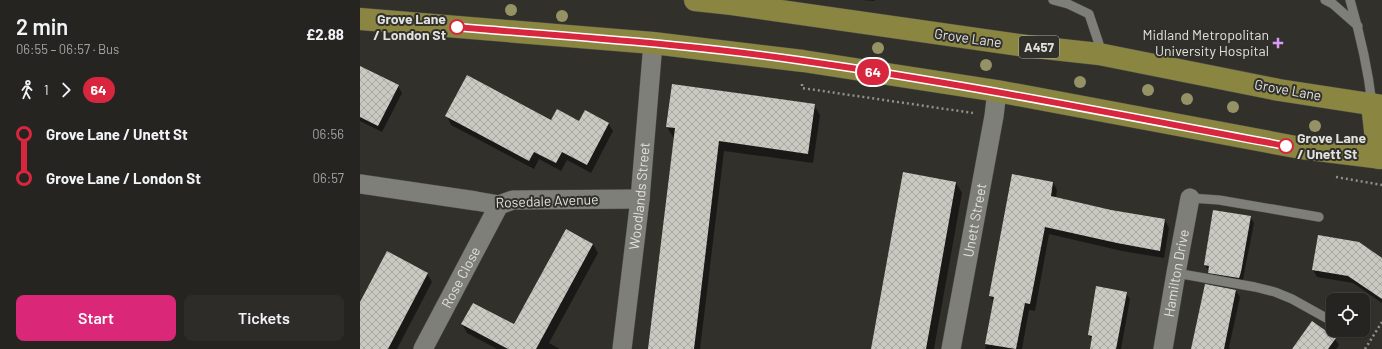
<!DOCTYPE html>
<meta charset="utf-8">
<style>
:root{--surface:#252420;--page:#2d2c29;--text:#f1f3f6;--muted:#a3a4a5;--line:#42413e;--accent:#db2777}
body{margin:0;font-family:Barlow,sans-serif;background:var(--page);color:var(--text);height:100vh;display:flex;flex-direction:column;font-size:15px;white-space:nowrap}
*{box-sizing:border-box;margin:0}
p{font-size:13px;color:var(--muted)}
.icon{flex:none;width:22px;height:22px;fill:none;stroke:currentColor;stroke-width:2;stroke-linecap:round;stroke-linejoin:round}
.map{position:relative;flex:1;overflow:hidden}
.sheet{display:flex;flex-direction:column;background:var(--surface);width:360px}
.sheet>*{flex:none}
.badge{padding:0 8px;border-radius:13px;font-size:14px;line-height:26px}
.fabs{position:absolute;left:966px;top:293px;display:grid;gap:8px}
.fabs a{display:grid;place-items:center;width:44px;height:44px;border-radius:8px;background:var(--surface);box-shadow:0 1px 3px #0004,0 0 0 1px var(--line);font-size:20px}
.map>.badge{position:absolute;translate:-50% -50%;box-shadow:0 0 0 2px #fff}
.legs{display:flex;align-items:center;gap:6px;height:44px;padding:0 16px;font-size:13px}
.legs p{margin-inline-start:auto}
.head{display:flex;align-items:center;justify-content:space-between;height:68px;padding:0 16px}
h1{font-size:22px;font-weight:600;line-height:30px}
.action{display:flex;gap:8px;margin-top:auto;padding:8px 16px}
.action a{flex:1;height:46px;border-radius:8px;background:var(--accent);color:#fff;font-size:16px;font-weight:600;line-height:46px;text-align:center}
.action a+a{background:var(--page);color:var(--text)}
ul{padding:0 16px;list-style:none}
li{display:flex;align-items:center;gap:14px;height:44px;font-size:15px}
li i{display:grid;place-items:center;width:6px;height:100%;margin:0 5px;background:currentColor}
li i::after{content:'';width:10px;height:10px;margin:-5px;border:3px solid;border-radius:50%;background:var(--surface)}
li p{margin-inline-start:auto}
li:first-child i{background:linear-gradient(#0000 50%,currentColor 0)}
li:last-child i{background:linear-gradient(currentColor 50%,#0000 0)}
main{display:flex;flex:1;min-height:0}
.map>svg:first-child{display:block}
.shadow{fill:#0007}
.building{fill:url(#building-cross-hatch)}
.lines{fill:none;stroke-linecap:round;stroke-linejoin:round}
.service-casing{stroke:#4d4c48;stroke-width:10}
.minor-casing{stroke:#4d4c48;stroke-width:20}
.primary-casing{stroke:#4d4c48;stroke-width:23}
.path{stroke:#92918d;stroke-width:2.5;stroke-dasharray:2 3;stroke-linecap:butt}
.service{stroke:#7f7f79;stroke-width:9}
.minor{stroke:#7f7f79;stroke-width:19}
.primary{stroke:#8a8642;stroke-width:22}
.tree{fill:#959265}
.line-1-casing{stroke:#fff;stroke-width:9}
.line-1{stroke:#d7263d;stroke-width:6}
.stop-1-dot{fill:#fff;stroke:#d7263d;stroke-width:2}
.poi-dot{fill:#da9af6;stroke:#31302b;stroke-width:1.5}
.labels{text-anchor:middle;stroke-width:4;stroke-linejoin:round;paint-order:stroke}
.shield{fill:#31302b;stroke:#acaca8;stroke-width:1}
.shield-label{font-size:13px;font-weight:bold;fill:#e1e1dd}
.stop-label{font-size:14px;font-weight:bold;fill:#e1e1dd;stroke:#31302b;text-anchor:end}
.poi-label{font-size:14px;fill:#e1e1dd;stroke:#31302b;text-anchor:end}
.street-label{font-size:14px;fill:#e1e1dd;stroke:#31302b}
</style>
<main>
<section class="sheet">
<div class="head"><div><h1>2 min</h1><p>06:55 – 06:57 · Bus</p></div><b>£2.88</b></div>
<div class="legs"><svg class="icon" aria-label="walk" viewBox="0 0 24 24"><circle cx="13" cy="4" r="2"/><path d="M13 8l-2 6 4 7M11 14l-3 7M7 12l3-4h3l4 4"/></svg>1<svg class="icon" aria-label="forward" viewBox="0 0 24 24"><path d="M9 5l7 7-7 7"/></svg><b class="badge" style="background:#d7263d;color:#fff">64</b></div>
<ul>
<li><i style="color:#d7263d"></i><b>Grove Lane / Unett St</b><p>06:56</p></li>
<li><i style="color:#d7263d"></i><b>Grove Lane / London St</b><p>06:57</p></li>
</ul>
<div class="action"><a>Start</a><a>Tickets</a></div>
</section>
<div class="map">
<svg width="1022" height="349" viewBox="0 0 1022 349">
<defs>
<pattern id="building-cross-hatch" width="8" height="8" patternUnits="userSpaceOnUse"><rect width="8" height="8" fill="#c9c9c2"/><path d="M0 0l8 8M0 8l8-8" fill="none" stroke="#a8a8a2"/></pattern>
</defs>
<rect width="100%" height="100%" fill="#31302b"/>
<path class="shadow" d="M501 0H515L514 1Z
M0 67 38 86 42 93 22 132 0 121Z
M454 105 460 115 453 163 364 151 340 349H289L315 137H313L307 127Z
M87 116 248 123 253 131 231 173 207 160 201 171 179 159 174 169 91 125Z
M693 182 697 190 696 198 750 211 805 220 809 228 804 258 762 251 689 234 675 311 669 310 662 349H625L634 303 630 296Z
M596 183 602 193 574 349H512Z
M890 217 894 223 882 284 853 279 845 265Z
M959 236 1022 259V303L993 283 957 277 953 270Z
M233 244 238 253 189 343 200 349H137L107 333 102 324 155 326Z
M67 273 72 282 37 349H0V304Z
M737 287 766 293 770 299 761 349H731L732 341 729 335Z
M876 291 880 297 869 347 870 349H832Z
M975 339 979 345 976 349H933Z"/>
<path class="building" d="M0 66 39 85 18 126 0 117Z
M107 75 191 120 197 109 219 121 225 110 249 123 227 165 202 152 196 163 174 152 169 161 85 116Z
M312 84 455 104 448 154 359 141 334 349H288L315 128 306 127Z
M543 172 596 182 566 349H511Z
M652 174 693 182 691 196 751 210 805 219 800 251 757 243 685 227 670 304 665 303 656 349 625 344 634 297 629 296Z
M853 210 891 216 881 272 879 278 848 273 849 266 844 265Z
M206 229 233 244 176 349H148L101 324 113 303 154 324Z
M958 235 999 242 1022 258V299L988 276 952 270Z
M27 251 68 273 28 349H0V302Z
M845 284 876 290 864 349H831Z
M736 286 767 292 756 349H730L732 336 728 335Z
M952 321 976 338 968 349H932Z"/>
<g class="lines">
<g class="service-casing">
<path id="service" d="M693 0 708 4 729 14 739 44V54
M965 0 973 4 998 26
M990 0C1000 34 1008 69 1012 104
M830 198 859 200 959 217
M816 273 895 287 915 292 932 299 968 319"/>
</g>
<g class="minor-casing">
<g id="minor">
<path d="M0 184 116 201 139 205 153 200 280 199"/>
<path id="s1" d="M63 349 139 205"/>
<path id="s2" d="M262 349 280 199 293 43"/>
<path id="s3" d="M591 349 634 116 637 91"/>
<path id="s4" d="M803 349 816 273 830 198"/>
</g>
</g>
<g class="primary-casing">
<path id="primary" d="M335 0 372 4 666 46 739 54 919 90 1022 106
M0 19 293 43 443 61 637 91 941 148 1022 158
M1012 104 1018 158"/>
</g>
<path class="path" d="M442 84V88L613 113
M976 177 1022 185
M1005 349 1022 322"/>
<use href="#service" class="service"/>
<use href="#minor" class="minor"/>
<use href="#primary" class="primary"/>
</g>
<g class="tree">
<circle cx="151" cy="10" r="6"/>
<circle cx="202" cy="16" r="6"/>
<circle cx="518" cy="48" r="6"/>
<circle cx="626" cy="65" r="6"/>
<circle cx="720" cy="82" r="6"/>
<circle cx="788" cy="90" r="6"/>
<circle cx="827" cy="99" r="6"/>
<circle cx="873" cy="107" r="6"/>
<circle cx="955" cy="126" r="6"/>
</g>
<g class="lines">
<g class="line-1-casing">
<path id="line-1" d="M97 27C212 37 330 44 444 61 606 84 765 116 926 146"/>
</g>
<use href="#line-1" class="line-1"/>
</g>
<g class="stop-1-dot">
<circle cx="97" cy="27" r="7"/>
<circle cx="926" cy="146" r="7"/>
</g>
<path class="poi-dot" d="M916 37h4v4h4v4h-4v4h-4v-4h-4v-4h4z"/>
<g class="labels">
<rect class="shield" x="659" y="36" width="40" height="22" rx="3"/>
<g class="shield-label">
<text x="679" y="52">A457</text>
</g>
<g class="stop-label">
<text x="86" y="24">Grove Lane<tspan x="86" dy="16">/ London St</tspan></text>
<text x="937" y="143" text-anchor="start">Grove Lane<tspan x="937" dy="16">/ Unett St</tspan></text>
</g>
<g class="poi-label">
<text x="909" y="40">Midland Metropolitan<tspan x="909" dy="16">University Hospital</tspan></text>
</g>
<g class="street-label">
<text transform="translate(608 38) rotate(8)" y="5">Grove Lane</text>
<text transform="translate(928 90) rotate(10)" y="5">Grove Lane</text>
<text dy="5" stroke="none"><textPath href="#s2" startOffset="154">Woodlands Street</textPath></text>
<text transform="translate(187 201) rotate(-2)" y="5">Rosedale Avenue</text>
<text dy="5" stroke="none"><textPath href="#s3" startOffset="131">Unett Street</textPath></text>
<text dy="5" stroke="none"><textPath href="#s4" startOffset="77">Hamilton Drive</textPath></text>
<text dy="5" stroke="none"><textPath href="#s1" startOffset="81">Rose Close</textPath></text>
</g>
</g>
</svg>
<div class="fabs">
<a><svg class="icon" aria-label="locate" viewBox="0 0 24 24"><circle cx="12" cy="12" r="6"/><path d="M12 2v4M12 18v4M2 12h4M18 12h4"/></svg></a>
</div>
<b class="badge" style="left:513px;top:72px;background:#d7263d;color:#fff">64</b>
</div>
</main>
